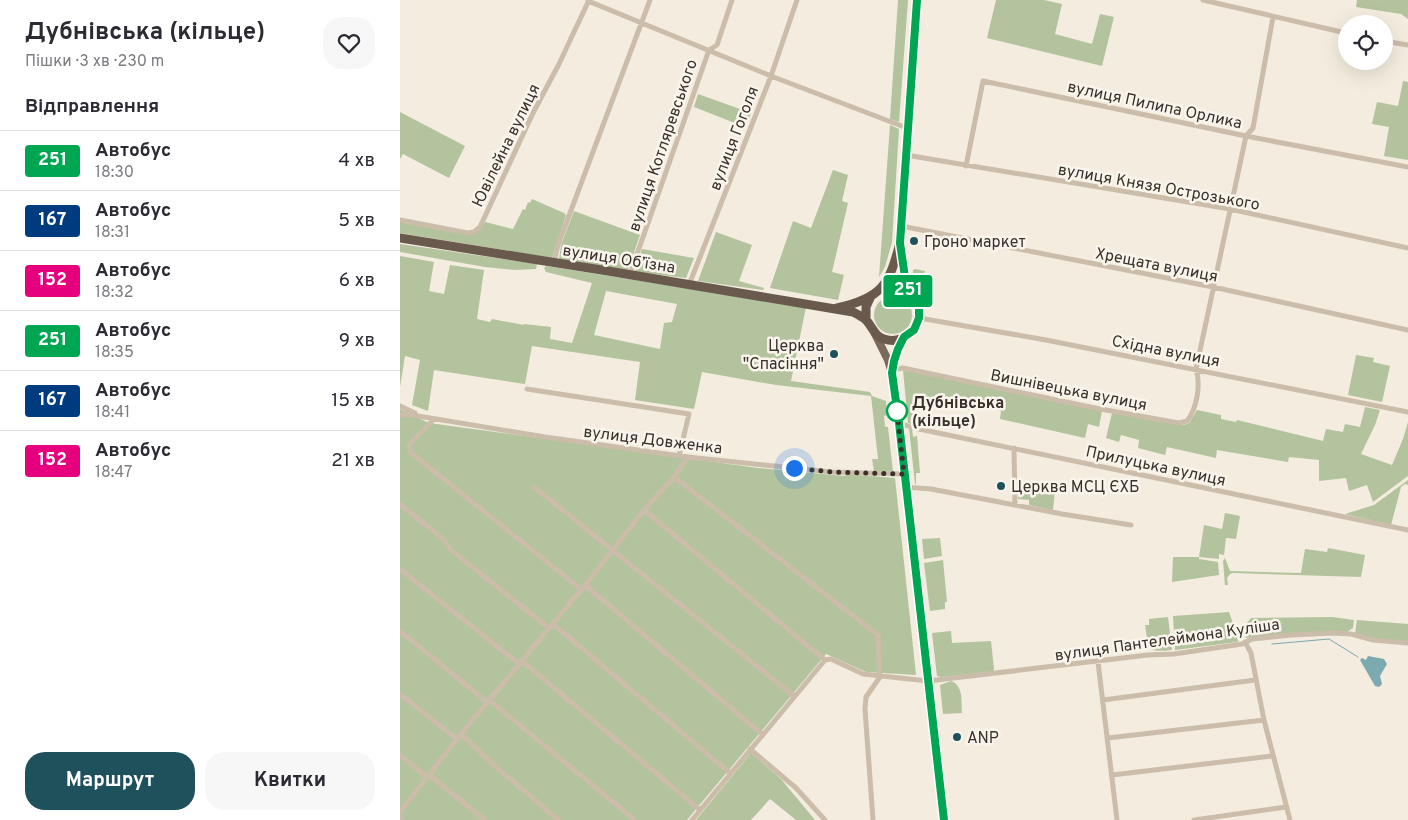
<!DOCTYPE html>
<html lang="uk">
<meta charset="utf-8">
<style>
:root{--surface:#fff;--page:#f7f7f7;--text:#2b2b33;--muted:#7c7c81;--line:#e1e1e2;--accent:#1e515c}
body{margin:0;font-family:Overpass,sans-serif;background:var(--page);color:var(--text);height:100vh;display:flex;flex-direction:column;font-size:19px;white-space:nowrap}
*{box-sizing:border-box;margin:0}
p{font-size:16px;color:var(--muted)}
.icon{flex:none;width:28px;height:28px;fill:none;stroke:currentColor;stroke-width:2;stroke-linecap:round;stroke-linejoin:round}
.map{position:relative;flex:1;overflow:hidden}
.drawer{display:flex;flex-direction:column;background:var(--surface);width:400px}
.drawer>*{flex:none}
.badge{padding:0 10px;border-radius:4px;font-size:18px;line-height:32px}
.tools{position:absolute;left:938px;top:15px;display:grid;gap:10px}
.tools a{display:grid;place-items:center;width:55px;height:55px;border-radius:50%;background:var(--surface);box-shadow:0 5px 20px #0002;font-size:25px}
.you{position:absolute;width:25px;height:25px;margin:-12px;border:4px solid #fff;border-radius:50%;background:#1a73e8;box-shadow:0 0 0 8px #1a73e833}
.map>.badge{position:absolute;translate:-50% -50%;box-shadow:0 0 0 2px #fff}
h2{padding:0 25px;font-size:19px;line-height:45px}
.round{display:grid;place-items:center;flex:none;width:52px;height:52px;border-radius:20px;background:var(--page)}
.headline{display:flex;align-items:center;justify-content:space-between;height:85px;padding:0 25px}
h1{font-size:24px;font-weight:700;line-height:38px}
.primary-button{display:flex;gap:10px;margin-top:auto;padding:10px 25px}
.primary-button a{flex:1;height:58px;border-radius:20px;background:var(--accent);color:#fff;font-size:20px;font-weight:700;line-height:58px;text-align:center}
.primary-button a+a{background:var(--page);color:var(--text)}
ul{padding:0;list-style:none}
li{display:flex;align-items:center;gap:15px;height:60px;padding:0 25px;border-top:1px solid var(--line)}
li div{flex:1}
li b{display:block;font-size:19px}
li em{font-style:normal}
li .badge{min-width:55px;font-weight:700;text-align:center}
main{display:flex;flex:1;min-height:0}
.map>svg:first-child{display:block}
.green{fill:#b3c39e;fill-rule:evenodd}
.water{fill:#7da9b1}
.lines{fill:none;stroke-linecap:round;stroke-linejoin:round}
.stream{stroke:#7da9b1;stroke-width:1}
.minor{stroke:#ccbdaa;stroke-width:5}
.primary{stroke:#7b695b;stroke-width:8}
.trunk{stroke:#6a5a4e;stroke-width:9}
.line-casing{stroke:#fff;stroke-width:11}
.line{stroke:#00a651;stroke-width:8}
.walk{stroke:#39302a;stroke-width:5;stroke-dasharray:0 9}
.poi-dot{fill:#1e515c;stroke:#faf5ec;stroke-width:2}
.stop-dot{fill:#fff;stroke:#00a651;stroke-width:2.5}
.labels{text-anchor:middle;stroke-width:5;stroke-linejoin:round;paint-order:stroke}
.street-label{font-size:16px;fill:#39302a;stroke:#faf5ec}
.poi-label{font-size:16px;fill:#39302a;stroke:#faf5ec;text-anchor:start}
.stop-label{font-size:16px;font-weight:bold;fill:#39302a;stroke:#faf5ec;text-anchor:start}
</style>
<main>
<section class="drawer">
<div class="headline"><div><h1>Дубнівська (кільце)</h1><p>Пішки · 3 хв · 230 m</p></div><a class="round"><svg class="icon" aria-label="heart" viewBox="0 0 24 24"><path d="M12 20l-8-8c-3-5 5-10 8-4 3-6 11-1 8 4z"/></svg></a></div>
<h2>Відправлення</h2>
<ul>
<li><span class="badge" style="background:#00a651;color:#fff">251</span><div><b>Автобус</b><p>18:30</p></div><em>4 хв</em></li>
<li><span class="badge" style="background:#003b80;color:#fff">167</span><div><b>Автобус</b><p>18:31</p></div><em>5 хв</em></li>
<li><span class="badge" style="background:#e6007e;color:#fff">152</span><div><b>Автобус</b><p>18:32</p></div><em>6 хв</em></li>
<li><span class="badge" style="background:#00a651;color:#fff">251</span><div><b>Автобус</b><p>18:35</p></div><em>9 хв</em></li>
<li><span class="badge" style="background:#003b80;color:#fff">167</span><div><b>Автобус</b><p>18:41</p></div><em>15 хв</em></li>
<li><span class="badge" style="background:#e6007e;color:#fff">152</span><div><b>Автобус</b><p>18:47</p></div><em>21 хв</em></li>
</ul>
<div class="primary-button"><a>Маршрут</a><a>Квитки</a></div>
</section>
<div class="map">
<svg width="1008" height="820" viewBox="0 0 1008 820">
<rect width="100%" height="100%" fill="#f3ecdf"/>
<path class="green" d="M498 0H508L499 122 490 119Z
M596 0H644L662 4 655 34 692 44 700 14 714 17 702 66 587 38Z
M957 0H1008V19L1001 14 956 7Z
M1003 81 1008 82V160L984 156 989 127 972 124 977 102 998 106Z
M298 94 351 113 345 127 294 107Z
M0 112 65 146 49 178 3 154 0 159Z
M490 125 499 129 492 242 485 267 479 277Z
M433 170 448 175 442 201 448 203 432 272 444 275 438 300 370 288 393 221 411 228Z
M132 199 164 213 166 215 152 258 0 233V222L68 235 85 222 113 229 123 209 125 210 128 202 130 203Z
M174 211 240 235 228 270 159 259 161 245Z
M316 232 352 245 339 281 364 288 363 290 298 281Z
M0 244 137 264 136 269 115 270 85 267 0 252Z
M242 249 294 258 286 278 235 272Z
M0 256 34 262 29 291 44 294 50 265 84 270 77 319 90 322 92 319 124 325V324L151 327 150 339 172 343 192 283 146 272 144 268 146 266 406 307 391 381 470 392 472 396 486 401 487 415 484 416 485 427H488L493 472 474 471 472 459H478L471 396 376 385 302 372 294 409 235 400 240 362 132 346 125 384 34 370 28 411 12 405 20 360 5 356 0 387ZM206 291 277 304 272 322 264 323 260 349 194 335Z
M515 269 525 271 524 274H522L527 297 522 298 518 297 513 278V270Z
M474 315a19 19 0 1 1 38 0a19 19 0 1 1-38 0Z
M956 355 974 358 973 362 990 366 982 402 948 395Z
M503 370 702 411 699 427 688 424 685 438 600 419 601 411 573 405 572 410 536 405H514L516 426 508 423Z
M965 407 980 410 975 425 961 454 992 465 1003 439 1008 422V476L973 502 967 485 949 491 946 478 919 481V460L889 457 888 462 817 450 816 458 767 447 765 455 738 448 739 440 721 435 719 442 706 438 712 413 784 425 789 423 797 410 821 415V419L836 422 837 420 923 441 926 429 943 432 945 424 960 427Z
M0 409 29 423 358 468 445 476 446 474 495 478 516 675 466 672 426 654 287 820H0Z
M509 428 512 429 513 437 517 436 520 473H516V484H515Z
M1008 480V485L1005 484 1001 487 991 525 945 514 974 505Z
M617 482 655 488 653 510 629 505V500L618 499Z
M825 513 840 516 836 539 826 538 824 555 819 554V559L799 557V559L818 562 819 575 772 582 773 557H799L804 525 822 529Z
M540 538 542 556 524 559 522 539Z
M928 548 965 555 961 577 833 573 830 574 827 578 828 585H825L823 561 825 558 830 571 901 573 905 549 927 552Z
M543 560 547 602H545V609L530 611 524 563Z
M829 612 839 640 837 642 775 650 773 616Z
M768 617 772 650C746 653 749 649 745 625H749V619Z
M932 617 954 620 953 628 947 632 892 633 846 638 844 633 847 632 845 625 851 618Z
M957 620 1008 624V642L973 638 955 634Z
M551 631 552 643 591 641 594 669 593 672 540 677 537 676 532 633Z
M551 681C564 686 561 702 562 713L543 714 540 685Z
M351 753 381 779 415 820H396L370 799 351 820H296Z"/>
<path class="water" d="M968 656 984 659 987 664 980 676 982 684 979 687 975 686 960 660 962 658 966 660Z"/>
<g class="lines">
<path class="stream" d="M872 644 929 639 958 657"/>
<path class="minor" d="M803 0 946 33
M188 1 371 76 507 128
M984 41 1008 45
M506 155 830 209 1008 248
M566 166 583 81 846 136 1008 167
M0 220 68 233 74 232 80 227 133 113 159 64 189 0
M501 226 813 287 1008 330
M154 262 158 245 250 0
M230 274 309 50 317 45 332 0
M289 285 371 76 397 0
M519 318 646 340 1008 412
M492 370 503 368 695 408 779 423 787 421C797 408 801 385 796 369L846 136 853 128 873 17
M127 389 289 414 279 456
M0 406 15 413
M0 415 6 414 145 437 288 457 432 472 504 474
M34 419 9 445 10 452 182 590
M499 423 514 428 1008 530
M274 477 478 635 480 677 466 697 465 709 473 820
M134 487 394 696
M505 487 531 489 615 505 614 448
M0 504 42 538 52 551 149 628
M615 505 662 514 731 525
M244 510 425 660
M0 569 119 664
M185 585 362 734
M153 624 330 773
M0 631 87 702
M845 642 851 653 864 720 890 820
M122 661 300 810
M698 662 717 820
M0 694 57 739
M89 700 235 820
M703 700 855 680
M61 734 94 765 158 820
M708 738 864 720
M350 749 396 788 425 820
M0 755 27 777
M29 775 85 820
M712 775 872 756
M0 812 61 734 185 585 244 510 274 477 288 457
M0 818 2 820
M292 820 425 660 431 659 463 674 528 681 748 655 774 654 842 644 852 639 892 635 932 633 951 634 973 640 1008 643
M794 820 886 807"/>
<path class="primary" d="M475 334 488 360 492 373 498 415 544 820
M492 371 497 349 505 337"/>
<path class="trunk" d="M0 238 208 271 453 312C457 314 463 317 466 320 473 327 474 336 484 339 522 351 538 281 483 288
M500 248 507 291
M437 308C482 298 489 285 500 243L517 0
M466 320V307L471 296"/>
</g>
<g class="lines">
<g class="line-casing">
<path id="line" d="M517 0 500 243 507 291 515 299 519 308V318L514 330 504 337 498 349 494 361 492 373 499 423 544 820"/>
</g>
<use href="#line" class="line"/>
<path class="walk" d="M394 468 432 472 504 474 497 411"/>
</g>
<g class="poi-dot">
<circle cx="514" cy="241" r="5"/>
<circle cx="434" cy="354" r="5"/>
<circle cx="601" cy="486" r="5"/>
<circle cx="557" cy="737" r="5"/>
</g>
<circle class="stop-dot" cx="497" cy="411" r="10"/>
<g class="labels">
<g class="street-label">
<text transform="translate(755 104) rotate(12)" y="6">вулиця Пилипа Орлика</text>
<text transform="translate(333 138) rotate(-69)" y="6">вулиця Гоголя</text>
<text transform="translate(105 145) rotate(-64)" y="6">Ювілейна вулиця</text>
<text transform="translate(262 145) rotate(-71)" y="6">вулиця Котляревського</text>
<text transform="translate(759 186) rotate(10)" y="6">вулиця Князя Острозького</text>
<text transform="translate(219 258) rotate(9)" y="6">вулиця Об’їзна</text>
<text transform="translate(757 264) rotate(11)" y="6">Хрещата вулиця</text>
<text transform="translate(766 350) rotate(11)" y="6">Східна вулиця</text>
<text transform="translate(669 389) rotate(11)" y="6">Вишнівецька вулиця</text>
<text transform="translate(253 439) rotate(7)" y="6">вулиця Довженка</text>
<text transform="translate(756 465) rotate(12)" y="6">Прилуцька вулиця</text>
<text transform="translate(767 639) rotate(-8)" y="6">вулиця Пантелеймона Куліша</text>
</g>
<g class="poi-label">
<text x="524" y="247">Гроно маркет</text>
<text x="424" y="351" text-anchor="end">Церква<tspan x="424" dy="18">"Спасіння"</tspan></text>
<text x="611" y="492">Церква МСЦ ЄХБ</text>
<text x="567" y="743">ANP</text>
</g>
<g class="stop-label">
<text x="512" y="408">Дубнівська<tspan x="512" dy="18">(кільце)</tspan></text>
</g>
</g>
</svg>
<div class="tools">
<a><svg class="icon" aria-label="locate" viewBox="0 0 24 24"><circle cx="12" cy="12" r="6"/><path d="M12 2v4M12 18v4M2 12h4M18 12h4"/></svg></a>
</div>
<div class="you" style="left:394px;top:468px"></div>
<b class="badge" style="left:508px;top:291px;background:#00a651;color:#fff">251</b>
</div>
</main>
